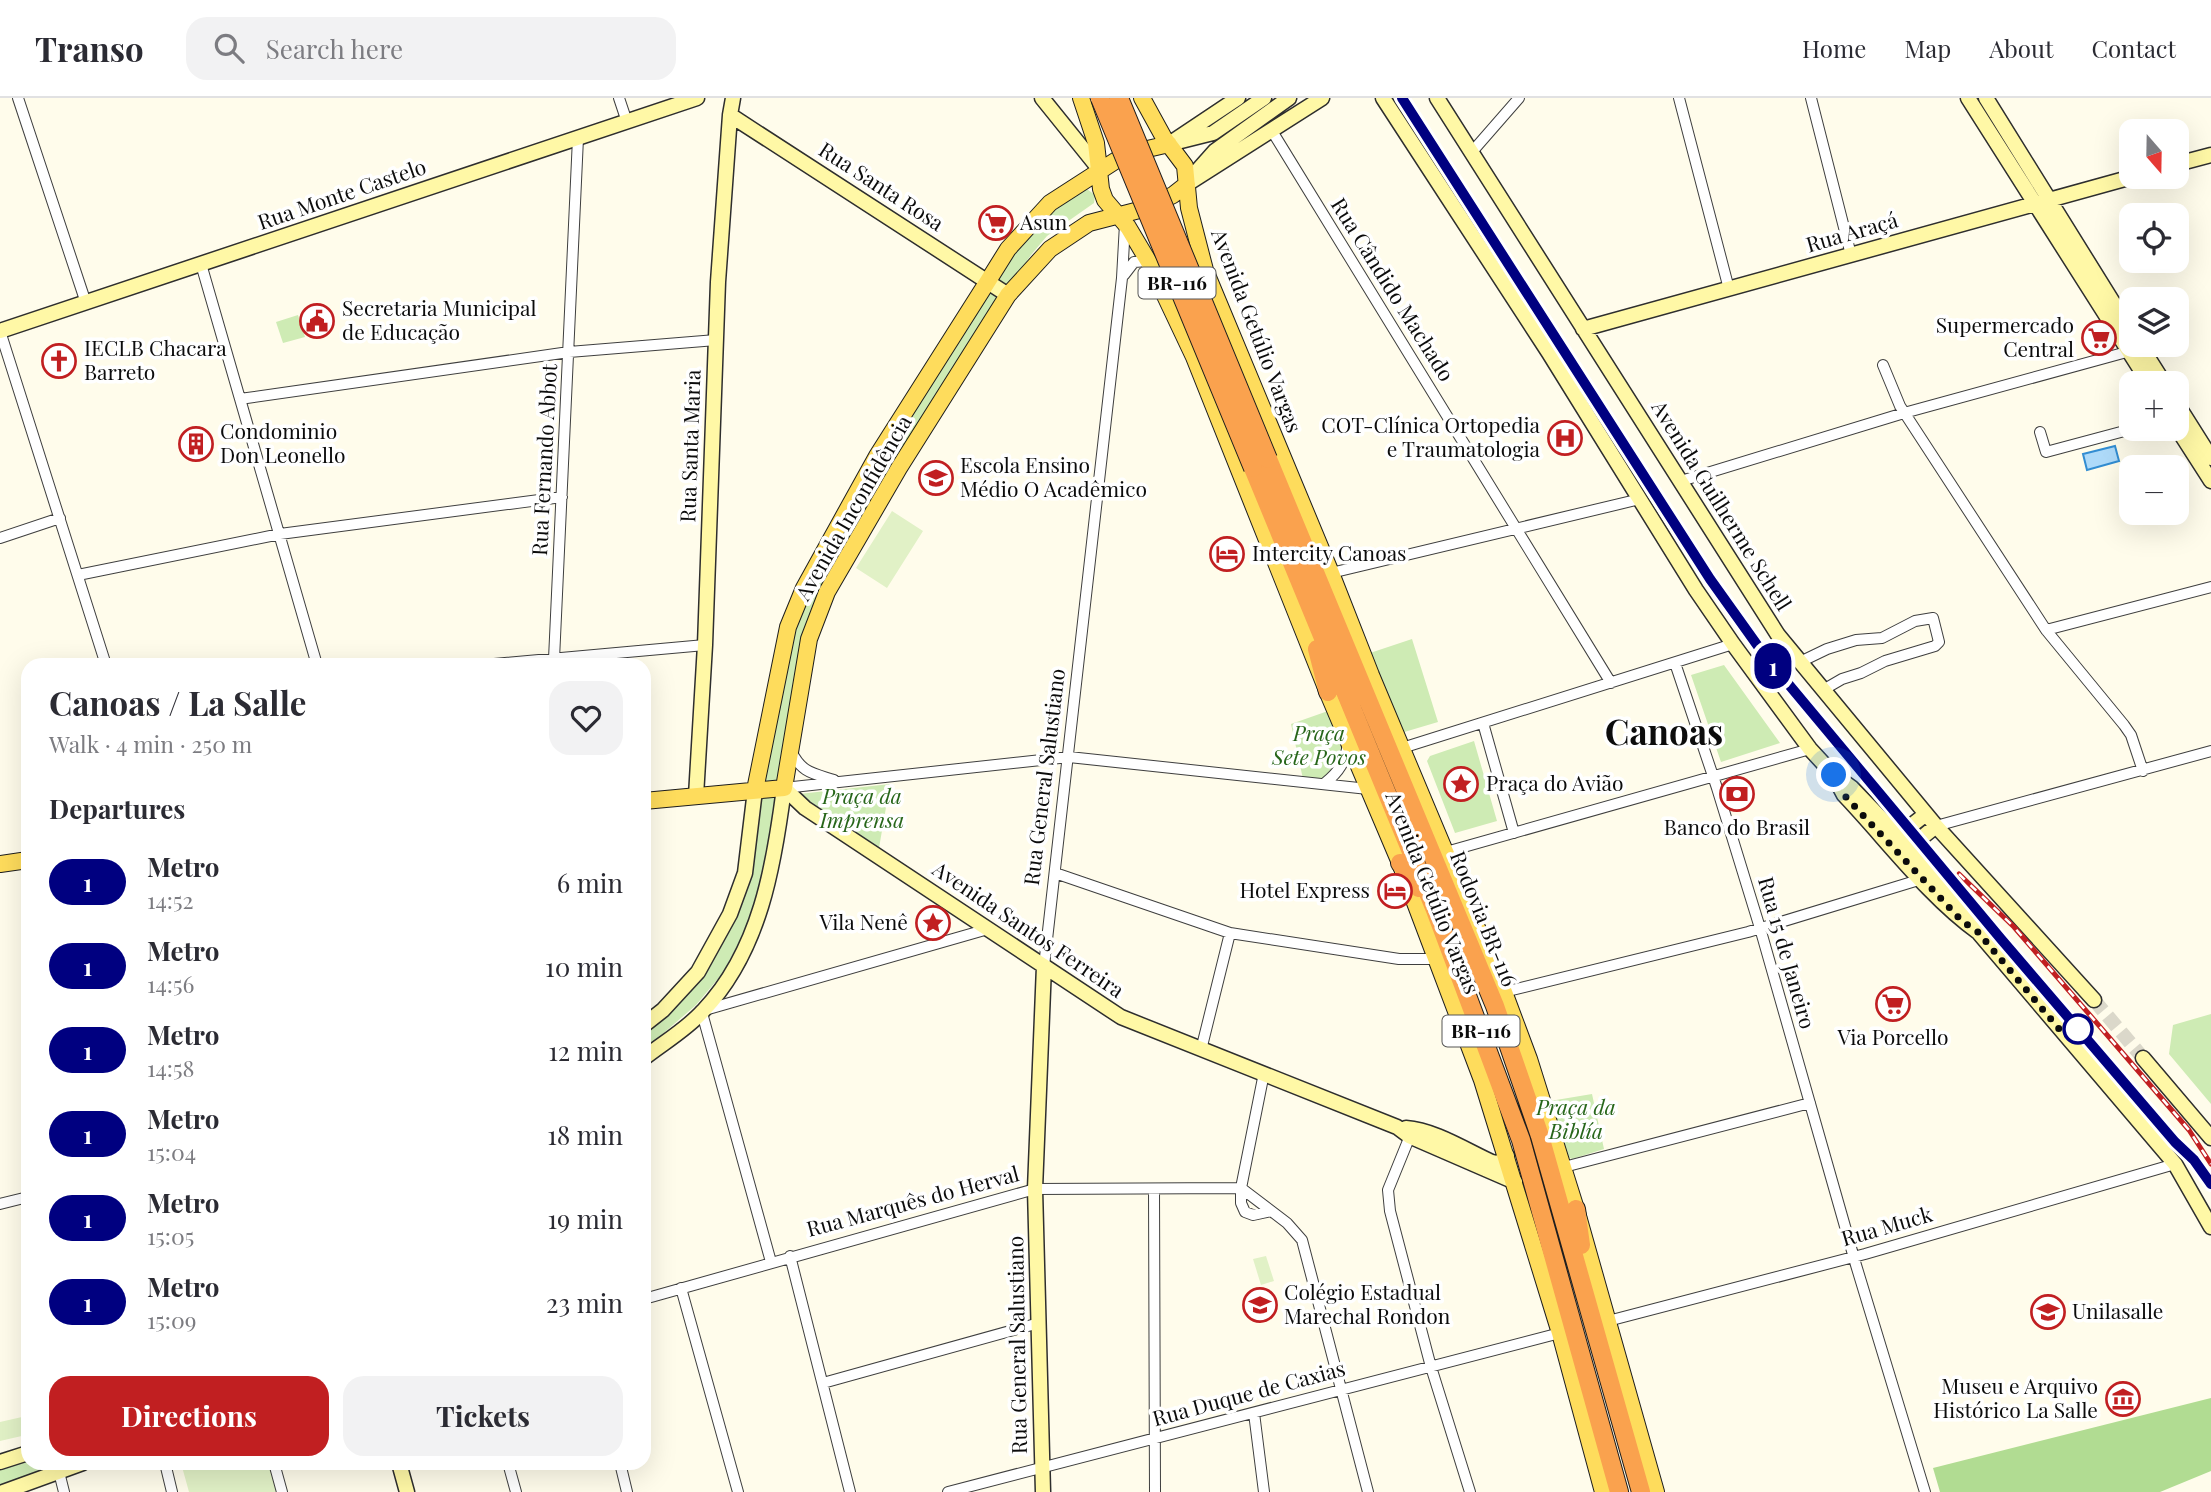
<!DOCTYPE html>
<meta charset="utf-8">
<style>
:root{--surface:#fff;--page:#f2f2f3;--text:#2b2b33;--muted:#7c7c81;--line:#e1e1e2;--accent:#c11f21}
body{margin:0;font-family:"Playfair Display",serif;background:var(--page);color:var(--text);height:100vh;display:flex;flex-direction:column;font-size:26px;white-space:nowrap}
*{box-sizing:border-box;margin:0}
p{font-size:23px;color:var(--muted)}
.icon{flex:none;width:38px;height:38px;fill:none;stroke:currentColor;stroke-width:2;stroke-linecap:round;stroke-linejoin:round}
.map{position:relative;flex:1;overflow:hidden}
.details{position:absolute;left:21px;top:560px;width:630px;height:812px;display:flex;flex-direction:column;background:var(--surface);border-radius:21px;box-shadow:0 7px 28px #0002}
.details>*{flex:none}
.badge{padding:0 14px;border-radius:23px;font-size:24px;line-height:46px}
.needle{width:46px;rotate:160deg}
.controls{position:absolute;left:2119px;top:21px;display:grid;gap:14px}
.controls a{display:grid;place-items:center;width:70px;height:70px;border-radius:14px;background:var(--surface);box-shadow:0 7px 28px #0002;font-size:35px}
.you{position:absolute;width:35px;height:35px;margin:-18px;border:5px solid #fff;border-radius:50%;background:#1a73e8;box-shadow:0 0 0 10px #1a73e833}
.map>.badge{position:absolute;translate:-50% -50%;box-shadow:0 0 0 4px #fff}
h2{padding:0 28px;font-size:26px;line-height:63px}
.round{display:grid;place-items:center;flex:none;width:74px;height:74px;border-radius:21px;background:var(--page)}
.summary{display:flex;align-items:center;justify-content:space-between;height:119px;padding:0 28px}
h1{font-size:33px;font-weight:700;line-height:52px}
.action{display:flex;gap:14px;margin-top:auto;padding:14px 28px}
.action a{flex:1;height:80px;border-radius:21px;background:var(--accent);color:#fff;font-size:28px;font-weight:700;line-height:80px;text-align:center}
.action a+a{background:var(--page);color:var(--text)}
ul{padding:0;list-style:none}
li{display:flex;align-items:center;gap:21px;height:84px;padding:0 28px}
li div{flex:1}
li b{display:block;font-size:26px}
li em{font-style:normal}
li .badge{min-width:77px;font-weight:700;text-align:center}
header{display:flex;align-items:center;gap:42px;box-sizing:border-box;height:98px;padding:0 35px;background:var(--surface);border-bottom:2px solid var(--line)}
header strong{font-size:33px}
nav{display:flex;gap:38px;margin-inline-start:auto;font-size:24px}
.search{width:490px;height:63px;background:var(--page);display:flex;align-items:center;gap:18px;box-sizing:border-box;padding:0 24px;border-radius:21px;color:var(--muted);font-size:26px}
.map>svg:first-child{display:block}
.green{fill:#ceebb4}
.forest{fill:#b1dc92}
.pitch{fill:#e1f1c6}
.water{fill:#aedaf9;stroke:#328dd2;stroke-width:2}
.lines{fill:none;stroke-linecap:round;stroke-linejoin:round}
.secondary-tunnel{stroke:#dbd8ca;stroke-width:14;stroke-dasharray:14 7;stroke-linecap:butt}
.street-casing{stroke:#3f3f3f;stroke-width:12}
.secondary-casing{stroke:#2e2e2e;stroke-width:17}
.primary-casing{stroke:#1d1d1d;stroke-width:18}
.highway-casing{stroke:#1d1d1d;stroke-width:20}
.street{stroke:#fff;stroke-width:10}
.secondary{stroke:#fff8a6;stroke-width:14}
.primary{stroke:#fedc5c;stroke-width:16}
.highway{stroke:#faa24e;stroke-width:18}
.rail-casing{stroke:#c11f21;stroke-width:5}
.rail{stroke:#fff;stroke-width:2.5;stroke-dasharray:8;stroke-linecap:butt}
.highway-bridge-casing{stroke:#1d1d1d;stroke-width:20;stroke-linecap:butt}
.highway-bridge{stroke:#faa24e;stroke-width:18}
.line-casing{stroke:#fff;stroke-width:16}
.line{stroke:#000080;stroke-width:10}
.walk{stroke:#0c0c0c;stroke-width:7;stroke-dasharray:0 12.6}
.stop-dot{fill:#fff;stroke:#000080;stroke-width:3.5}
.labels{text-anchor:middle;stroke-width:7;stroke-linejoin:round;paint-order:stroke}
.shield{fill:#fff;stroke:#555;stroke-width:2}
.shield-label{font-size:19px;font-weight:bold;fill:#0c0c0c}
.street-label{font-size:21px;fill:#0c0c0c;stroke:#fff}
.poi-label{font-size:21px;fill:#0c0c0c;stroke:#fff;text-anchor:start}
.park-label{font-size:21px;font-style:italic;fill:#27661a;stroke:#fff}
.town-label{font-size:35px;font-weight:bold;fill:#0c0c0c;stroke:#fff}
</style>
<header>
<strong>Transo</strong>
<div class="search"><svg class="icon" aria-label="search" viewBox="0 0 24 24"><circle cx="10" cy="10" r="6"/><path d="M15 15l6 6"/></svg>Search here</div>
<nav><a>Home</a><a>Map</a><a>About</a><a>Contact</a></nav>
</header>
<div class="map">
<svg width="2211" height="1394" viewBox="0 0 2211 1394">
<rect width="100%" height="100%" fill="#fffceb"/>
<path class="green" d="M1087 91 1095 97 1094 105 1047 138 1031 157 993 212 823 489 764 783 746 832 722 876 696 907 644 952V932L734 817 758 710 790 533 880 362 1012 153C1035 128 1057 108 1087 91Z
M298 217 305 239 283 245 276 224Z
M1412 541 1438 624 1401 635 1367 556Z
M1724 567 1780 645 1721 664 1691 577Z
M1328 613 1344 650 1342 661 1325 682 1303 681 1291 626Z
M1474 643 1497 723 1455 735 1427 663 1430 658Z
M890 686 879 750 799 696Z
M2211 916V1006L2169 956 2173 927Z
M1592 996 1604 1051 1572 1061 1566 1058 1550 1003Z
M28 1361V1365H66L0 1389V1370Z"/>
<path class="forest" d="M2211 1300V1373L2160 1394H1940L1933 1370Z"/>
<path class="pitch" d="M892 413 923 433 887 490 856 470Z
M1266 1158 1274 1183 1261 1187 1253 1161Z
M22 1319 26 1337 0 1343V1324Z
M181 1365H269L277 1394H189Z"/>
<path class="water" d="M2115 348 2119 363 2087 372 2083 356Z"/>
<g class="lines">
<path class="secondary-tunnel" d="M2094 902 2143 960"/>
<g class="street-casing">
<path id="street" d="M18 0 86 205
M619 0 627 24
M1679 0 1729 191
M1811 0 1851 157
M1272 33 1611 585
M1471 55 1519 0
M201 166 317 567
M1124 177 1134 164 1148 163
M0 233 106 567
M1883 267 1900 308 2046 532 2124 627 2131 637 2143 673
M240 301 569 254 716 242
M2040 334 2046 354 2132 331
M1681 383 1904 315 2134 252
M0 440 60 420
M1331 475 1640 401
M78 477 280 436 562 399
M2046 532 2211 489
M554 561 578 40
M1800 564 1827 551 1856 542 1882 540 1915 523 1933 520 1939 544 1935 548 1885 563 1861 575 1842 581 1823 592
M1675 565 1717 690 1760 830 1856 1167 1925 1394
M483 567 705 547
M1483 625 1514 735
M1402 650 1733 546
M791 653C802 675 812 675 834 682
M1325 685C1339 674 1346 663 1348 645
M784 690 1069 659 1368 691
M1936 728 2211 653
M1446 754 1810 651
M1055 775 1230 835 1399 861H1438
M1044 868 1122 180 1125 126
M1504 894 1748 834 1922 781
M705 912 988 831
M702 915 771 1164
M1201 952 1230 835
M1264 975 1241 1090V1105L1245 1114 1253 1117 1271 1113
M1412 1033 1388 1092 1390 1113 1431 1269 1470 1394
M1564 1069 1810 1005
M1241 1090 1287 1125 1302 1142 1368 1394
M1154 1091 1155 1394
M0 1106 28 1099
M790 1158 850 1394
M681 1190 738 1394
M644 1201 1035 1091 1241 1090
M1608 1223 1865 1156 2175 1066
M823 1285 1039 1225
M1254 1315 1264 1394
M165 1365 172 1394
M274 1365 282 1394
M508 1365 516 1394
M620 1365 627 1394
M59 1374 64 1394
M948 1394 1560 1235"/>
</g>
<g class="secondary-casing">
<path id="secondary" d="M1042 0 1100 72
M1383 0 1549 255 1696 492 1733 546 1810 651 1834 677 1852 690 1906 746 1969 816 1978 834
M1437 0 1778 537 1936 728 2094 902
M1968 0 2149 285
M1986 0 2132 235
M730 17 1008 197
M1175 42 1238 0
M1169 46 1213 35 1264 0
M2177 66 2211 57
M1191 80 1215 53 1289 0
M1187 86 1322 0
M1583 231 2132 79
M0 233 697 0
M2140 247 2164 285
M2177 306 2211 360
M2177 330 2211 383
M1836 682 1844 697C1886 741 1929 799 1978 834L2175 1066 2211 1129
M784 690 805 710 1121 919 1397 1029 1409 1038 1515 1084
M696 698 705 547 718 184 730 17 733 0
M1898 738 1926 716
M1909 750 1936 728
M644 927 663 912 698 874 730 816 745 775 755 692
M644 960C663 945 687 931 703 913 760 853 774 768 784 690
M2143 960 2211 1040
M1406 1030C1435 1032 1467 1053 1494 1065L1501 1064 1507 1058
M0 1364 28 1355
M399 1365 407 1394
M3 1394 83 1365
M1043 1394 1035 1091 1044 868"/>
</g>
<g class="primary-casing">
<path id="primary" d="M1081 0 1096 45 1101 91 1105 102 1128 129 1150 166 1194 259 1330 600 1400 765 1482 982 1560 1235 1603 1394
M1142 0 1164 40 1185 68 1189 110 1205 172 1331 475 1371 577 1504 894 1529 961 1576 1111 1656 1394
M755 692 788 529 804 490 877 358 988 183 1008 151 1050 105 1126 56 1169 46
M644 703 784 690 809 541 827 494 899 370 1008 197 1050 151 1089 125 1147 110 1173 97 1187 86
M0 766 28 762"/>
</g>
<g class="highway-casing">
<path id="highway" d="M1268 361 1495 908 1540 1038 1641 1394
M1253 370 1435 812 1521 1042 1619 1394
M1317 551 1328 594
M1400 765 1419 790
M1576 1111 1581 1147"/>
</g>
<use href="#street" class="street"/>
<use href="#secondary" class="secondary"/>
<use href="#primary" class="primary"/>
<use href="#highway" class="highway"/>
<g class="rail-casing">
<path id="rail" d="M1402 0 1710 481 1765 559 2001 841 2175 1044 2194 1062 2211 1086
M1959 776 2014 829 2189 1032 2211 1066"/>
</g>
<use href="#rail" class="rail"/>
<g class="highway-bridge-casing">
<path id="highway-bridge" d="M1100 0 1253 370
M1119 0 1268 361"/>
</g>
<use href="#highway-bridge" class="highway-bridge"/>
</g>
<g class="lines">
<g class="line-casing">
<path id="line" d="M1402 0 1710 481 1765 558 2001 841 2175 1044 2194 1062 2211 1086"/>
</g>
<use href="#line" class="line"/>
<path class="walk" d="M1834 677 1844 697 1962 823 1978 834 2065 938 2078 931"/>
</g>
<defs>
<g id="supermarket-ring" transform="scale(1.75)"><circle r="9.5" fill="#fff" stroke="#c11f21" stroke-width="1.5"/><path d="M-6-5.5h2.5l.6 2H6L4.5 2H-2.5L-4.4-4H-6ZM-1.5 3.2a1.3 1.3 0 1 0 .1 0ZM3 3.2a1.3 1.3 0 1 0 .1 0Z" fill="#c11f21"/></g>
<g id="civic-ring" transform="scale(1.75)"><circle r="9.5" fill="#fff" stroke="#c11f21" stroke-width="1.5"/><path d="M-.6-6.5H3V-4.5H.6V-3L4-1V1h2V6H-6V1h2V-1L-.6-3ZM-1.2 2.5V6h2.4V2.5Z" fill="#c11f21"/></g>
<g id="church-ring" transform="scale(1.75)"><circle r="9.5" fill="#fff" stroke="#c11f21" stroke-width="1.5"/><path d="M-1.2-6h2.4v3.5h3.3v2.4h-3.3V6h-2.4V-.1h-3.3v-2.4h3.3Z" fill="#c11f21"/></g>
<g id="hospital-ring" transform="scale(1.75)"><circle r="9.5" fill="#fff" stroke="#c11f21" stroke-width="1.5"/><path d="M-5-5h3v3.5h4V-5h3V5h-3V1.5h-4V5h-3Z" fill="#c11f21"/></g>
<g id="building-ring" transform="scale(1.75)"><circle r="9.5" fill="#fff" stroke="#c11f21" stroke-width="1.5"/><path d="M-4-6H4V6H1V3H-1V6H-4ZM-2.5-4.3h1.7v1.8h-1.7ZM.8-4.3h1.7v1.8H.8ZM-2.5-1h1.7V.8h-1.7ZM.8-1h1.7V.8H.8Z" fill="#c11f21"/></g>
<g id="school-ring" transform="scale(1.75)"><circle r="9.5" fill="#fff" stroke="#c11f21" stroke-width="1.5"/><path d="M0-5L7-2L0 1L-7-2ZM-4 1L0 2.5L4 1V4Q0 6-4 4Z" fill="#c11f21"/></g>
<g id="hotel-ring" transform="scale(1.75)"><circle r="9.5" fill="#fff" stroke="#c11f21" stroke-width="1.5"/><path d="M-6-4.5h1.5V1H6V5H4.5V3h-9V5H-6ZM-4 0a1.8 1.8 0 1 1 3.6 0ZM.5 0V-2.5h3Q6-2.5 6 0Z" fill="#c11f21"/></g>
<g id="sight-ring" transform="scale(1.75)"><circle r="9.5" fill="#fff" stroke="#c11f21" stroke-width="1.5"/><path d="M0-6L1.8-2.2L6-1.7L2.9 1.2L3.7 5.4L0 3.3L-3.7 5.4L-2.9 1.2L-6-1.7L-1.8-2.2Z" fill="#c11f21"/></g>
<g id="bank-ring" transform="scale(1.75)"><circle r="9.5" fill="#fff" stroke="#c11f21" stroke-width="1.5"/><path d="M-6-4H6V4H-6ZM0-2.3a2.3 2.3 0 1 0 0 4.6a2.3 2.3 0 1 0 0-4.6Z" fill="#c11f21"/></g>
<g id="university-ring" transform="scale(1.75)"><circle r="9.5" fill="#fff" stroke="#c11f21" stroke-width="1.5"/><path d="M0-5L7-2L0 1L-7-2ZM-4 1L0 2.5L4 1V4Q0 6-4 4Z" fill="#c11f21"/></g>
<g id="museum-ring" transform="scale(1.75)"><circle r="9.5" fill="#fff" stroke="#c11f21" stroke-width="1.5"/><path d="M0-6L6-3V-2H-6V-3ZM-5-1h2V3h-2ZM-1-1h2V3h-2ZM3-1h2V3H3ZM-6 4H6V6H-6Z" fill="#c11f21"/></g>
</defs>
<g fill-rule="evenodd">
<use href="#supermarket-ring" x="996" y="125"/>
<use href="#civic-ring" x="317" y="223"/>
<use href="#supermarket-ring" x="2099" y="240"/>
<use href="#church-ring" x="59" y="263"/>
<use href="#hospital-ring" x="1565" y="340"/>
<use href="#building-ring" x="196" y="346"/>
<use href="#school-ring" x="936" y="380"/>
<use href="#hotel-ring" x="1227" y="456"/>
<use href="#sight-ring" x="1461" y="686"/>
<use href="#bank-ring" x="1737" y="696"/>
<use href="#hotel-ring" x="1395" y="793"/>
<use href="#sight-ring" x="933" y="825"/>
<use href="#supermarket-ring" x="1893" y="906"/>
<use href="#school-ring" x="1260" y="1207"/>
<use href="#university-ring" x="2048" y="1214"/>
<use href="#museum-ring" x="2123" y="1301"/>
</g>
<circle class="stop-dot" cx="2078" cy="931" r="14"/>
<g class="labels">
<g class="shield">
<rect x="1138.5" y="169.5" width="77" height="31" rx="5"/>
<rect x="1442.5" y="917.5" width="77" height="31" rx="5"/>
</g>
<g class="shield-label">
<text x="1177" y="192">BR-116</text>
<text x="1481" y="940">BR-116</text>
</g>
<g class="street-label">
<text transform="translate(881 89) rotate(33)" y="7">Rua Santa Rosa</text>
<text transform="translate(342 97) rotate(-19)" y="7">Rua Monte Castelo</text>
<text transform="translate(1852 135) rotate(-16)" y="7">Rua Araçá</text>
<text transform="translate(1392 192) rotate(58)" y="7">Rua Cândido Machado</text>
<text transform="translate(1256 233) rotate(69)" y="7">Avenida Getúlio Vargas</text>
<text transform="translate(691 348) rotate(-88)" y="7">Rua Santa Maria</text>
<text transform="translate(545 362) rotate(-87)" y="7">Rua Fernando Abbot</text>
<text transform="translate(1721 408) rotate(58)" y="7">Avenida Guilherme Schell</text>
<text transform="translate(854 410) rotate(-60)" y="7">Avenida Inconfidência</text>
<text transform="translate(1045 679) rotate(-83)" y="7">Rua General Salustiano</text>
<text transform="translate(1432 795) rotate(68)" y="7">Avenida Getúlio Vargas</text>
<text transform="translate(1483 821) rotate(68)" y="7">Rodovia BR-116</text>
<text transform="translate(1028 832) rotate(34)" y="7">Avenida Santos Ferreira</text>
<text transform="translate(1786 855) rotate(74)" y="7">Rua 15 de Janeiro</text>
<text transform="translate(913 1104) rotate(-15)" y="7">Rua Marquês do Herval</text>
<text transform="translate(1887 1129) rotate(-16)" y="7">Rua Muck</text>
<text transform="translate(1018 1247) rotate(-91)" y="7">Rua General Salustiano</text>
<text transform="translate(1249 1296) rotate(-15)" y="7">Rua Duque de Caxias</text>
</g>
<g class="poi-label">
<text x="1020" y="132">Asun</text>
<text x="342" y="218">Secretaria Municipal<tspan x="342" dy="24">de Educação</tspan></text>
<text x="2074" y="235" text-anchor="end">Supermercado<tspan x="2074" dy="24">Central</tspan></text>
<text x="84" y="258">IECLB Chacara<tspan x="84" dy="24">Barreto</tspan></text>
<text x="1540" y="335" text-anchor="end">COT-Clínica Ortopedia<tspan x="1540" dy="24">e Traumatologia</tspan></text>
<text x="220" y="341">Condominio<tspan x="220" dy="24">Don Leonello</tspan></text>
<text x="960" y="375">Escola Ensino<tspan x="960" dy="24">Médio O Acadêmico</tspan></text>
<text x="1252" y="463">Intercity Canoas</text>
<text x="1486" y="693">Praça do Avião</text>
<text x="1737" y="737" text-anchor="middle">Banco do Brasil</text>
<text x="1370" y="800" text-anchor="end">Hotel Express</text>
<text x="908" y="832" text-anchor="end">Vila Nenê</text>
<text x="1893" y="947" text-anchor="middle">Via Porcello</text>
<text x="1284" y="1202">Colégio Estadual<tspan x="1284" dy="24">Marechal Rondon</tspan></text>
<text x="2072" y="1221">Unilasalle</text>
<text x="2098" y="1296" text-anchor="end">Museu e Arquivo<tspan x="2098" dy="24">Histórico La Salle</tspan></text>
</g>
<g class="park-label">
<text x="1319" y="643">Praça<tspan x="1319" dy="24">Sete Povos</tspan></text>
<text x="862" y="706">Praça da<tspan x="862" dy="24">Imprensa</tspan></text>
<text x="1576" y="1017">Praça da<tspan x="1576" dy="24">Biblía</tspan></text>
</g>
<g class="town-label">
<text x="1664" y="647">Canoas</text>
</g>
</g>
</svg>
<div class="controls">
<a><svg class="needle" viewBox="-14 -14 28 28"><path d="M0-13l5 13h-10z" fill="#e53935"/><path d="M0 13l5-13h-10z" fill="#7c7c81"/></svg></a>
<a><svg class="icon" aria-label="locate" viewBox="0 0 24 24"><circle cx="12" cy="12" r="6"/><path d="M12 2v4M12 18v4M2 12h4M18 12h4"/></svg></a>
<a><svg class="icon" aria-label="layers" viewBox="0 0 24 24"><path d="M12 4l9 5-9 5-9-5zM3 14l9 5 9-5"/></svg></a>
<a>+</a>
<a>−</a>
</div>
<div class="you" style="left:1834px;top:677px"></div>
<b class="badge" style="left:1773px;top:568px;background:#000080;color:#fff">1</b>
<section class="details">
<div class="summary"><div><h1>Canoas / La Salle</h1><p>Walk · 4 min · 250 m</p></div><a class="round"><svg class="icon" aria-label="heart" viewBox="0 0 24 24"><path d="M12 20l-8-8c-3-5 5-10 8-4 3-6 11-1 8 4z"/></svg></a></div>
<h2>Departures</h2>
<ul>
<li><span class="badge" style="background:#000080;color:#fff">1</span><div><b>Metro</b><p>14:52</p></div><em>6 min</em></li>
<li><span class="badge" style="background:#000080;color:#fff">1</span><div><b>Metro</b><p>14:56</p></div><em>10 min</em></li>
<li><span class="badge" style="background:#000080;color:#fff">1</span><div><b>Metro</b><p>14:58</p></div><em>12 min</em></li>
<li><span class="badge" style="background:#000080;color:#fff">1</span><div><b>Metro</b><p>15:04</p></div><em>18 min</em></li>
<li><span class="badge" style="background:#000080;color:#fff">1</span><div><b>Metro</b><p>15:05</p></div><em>19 min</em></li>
<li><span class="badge" style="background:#000080;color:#fff">1</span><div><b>Metro</b><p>15:09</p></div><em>23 min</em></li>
</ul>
<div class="action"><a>Directions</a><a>Tickets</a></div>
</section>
</div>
